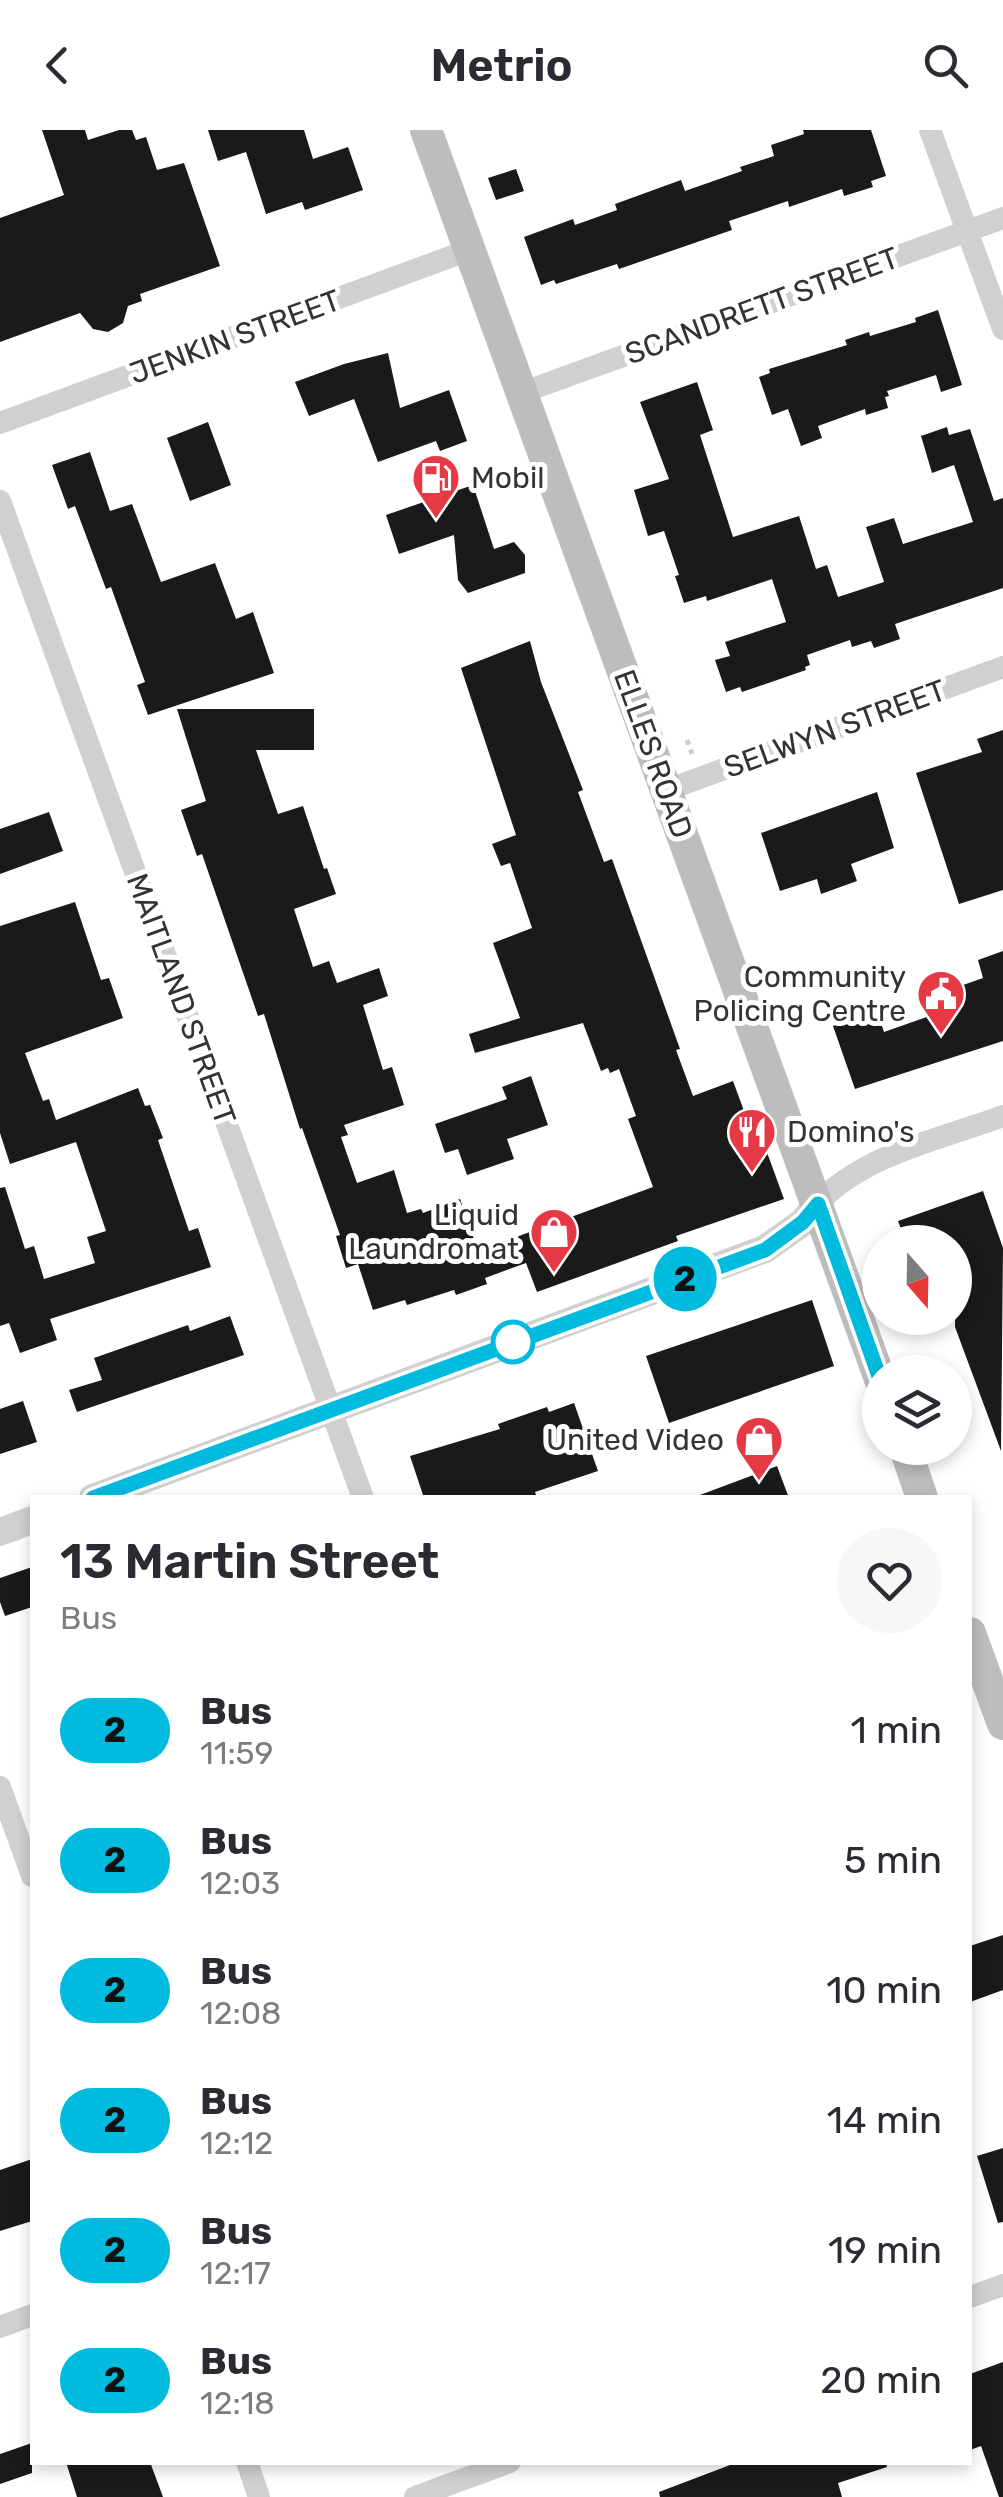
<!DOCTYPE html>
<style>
:root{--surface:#fff;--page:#f7f7f7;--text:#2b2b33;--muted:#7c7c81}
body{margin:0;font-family:Rubik,sans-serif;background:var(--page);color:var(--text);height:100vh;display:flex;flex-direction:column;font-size:38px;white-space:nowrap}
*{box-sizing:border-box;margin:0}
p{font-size:32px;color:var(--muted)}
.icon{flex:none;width:55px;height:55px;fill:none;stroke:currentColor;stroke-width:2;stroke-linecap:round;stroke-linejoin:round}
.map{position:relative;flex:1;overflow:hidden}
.details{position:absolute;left:30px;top:1365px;width:942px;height:970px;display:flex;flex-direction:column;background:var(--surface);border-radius:0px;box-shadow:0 5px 15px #0003}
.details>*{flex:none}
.badge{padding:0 20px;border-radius:32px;font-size:35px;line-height:65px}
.needle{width:65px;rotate:160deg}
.tools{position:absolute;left:862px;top:1095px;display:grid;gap:20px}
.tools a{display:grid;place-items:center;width:110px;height:110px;border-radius:50%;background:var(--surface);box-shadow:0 5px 15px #0003;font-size:50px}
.map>.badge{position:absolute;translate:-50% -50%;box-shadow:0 0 0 5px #fff}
.round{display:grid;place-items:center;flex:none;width:105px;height:105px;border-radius:52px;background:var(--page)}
.summary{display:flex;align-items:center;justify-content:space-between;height:170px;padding:0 30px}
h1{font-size:48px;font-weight:600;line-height:75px}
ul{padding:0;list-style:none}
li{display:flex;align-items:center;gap:30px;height:130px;padding:0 30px}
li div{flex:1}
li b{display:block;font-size:38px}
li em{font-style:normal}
li .badge{min-width:110px;font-weight:700;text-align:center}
header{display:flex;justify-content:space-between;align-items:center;height:130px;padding:0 30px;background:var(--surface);font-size:45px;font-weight:600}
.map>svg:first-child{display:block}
.building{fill:#1a1a1a}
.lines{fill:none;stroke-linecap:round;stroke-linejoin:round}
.path{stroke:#cdcdcd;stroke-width:5;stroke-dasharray:5 5;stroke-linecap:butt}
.minor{stroke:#d0d0d0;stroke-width:22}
.tertiary{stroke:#d0d0d0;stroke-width:28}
.secondary{stroke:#bdbdbd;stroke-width:32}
.line-casing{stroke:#fff;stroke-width:22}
.line{stroke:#00bbde;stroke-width:15}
.stop-dot{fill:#fff;stroke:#00bbde;stroke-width:5}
.labels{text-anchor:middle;stroke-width:10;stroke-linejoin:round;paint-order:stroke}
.street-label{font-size:30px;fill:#333;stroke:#fff}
.poi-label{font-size:30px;fill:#333;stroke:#fff;text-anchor:end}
</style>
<header><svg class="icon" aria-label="back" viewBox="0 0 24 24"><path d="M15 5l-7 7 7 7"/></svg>Metrio<svg class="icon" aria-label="search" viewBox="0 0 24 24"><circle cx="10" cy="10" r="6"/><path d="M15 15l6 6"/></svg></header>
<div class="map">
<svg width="1003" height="2367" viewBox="0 0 1003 2367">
<rect width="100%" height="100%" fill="#fff"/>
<path class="building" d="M42 0H85L88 10 119 0H132L136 10 146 7 157 40 184 33 220 136 140 164 142 171 128 176 123 193 108 202 93 199 80 183 0 212V88L64 65Z
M208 0H304L313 29 348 17 363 60 305 80 302 72 266 84 246 22 218 31Z
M803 0H871L886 46 871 51 873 57 844 66 842 59 789 77 788 71 729 91 732 100 619 139 617 134 556 154 554 150 541 155 524 107 573 89 575 95 617 80 615 74 681 50 685 61 742 41 740 37 774 26 771 15 804 4Z
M516 39 524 61 496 70 488 48Z
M938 180 962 255 941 262 936 245 887 261 889 266 885 267 888 278 866 285 865 279 818 296 822 308 801 316 788 279 772 285 759 247 770 243 769 239 847 215 845 210 869 202 870 206 916 192 915 188Z
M388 223 400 278 449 260 467 311 440 321 436 311 378 332 354 269 309 286 295 252 344 234Z
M697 252 713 300 700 305 733 407 799 386 816 439 827 435 838 467 884 452 866 397 894 388 903 414 973 392 954 335 932 343 921 306 947 297 949 305 970 299 994 371 1003 368V458L895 494 900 509 874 518 871 511 852 517 850 510 807 525 810 535 805 537 806 540 742 562 740 557 726 562 715 530 730 526 725 512 786 492 772 449 707 471 706 466 684 473 675 446 679 445 664 401 648 406 634 360 669 349 640 272Z
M208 292 231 355 190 371 167 308Z
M90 322 110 381 132 374 161 452 215 433 236 489 253 482 274 543 148 585 137 555 145 552 111 457 106 459 75 376 68 379 52 335Z
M473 355 494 419 514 412 525 425V443L468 463 458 450 454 405 399 424 386 385Z
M530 511 541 552 583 660 578 662 604 732 612 729 680 919 676 920 693 966 733 951 754 1008 761 1006 784 1069 676 1106 678 1111 537 1162 526 1133 485 1148 487 1154 456 1165 454 1160 407 1175 405 1170 373 1180 358 1134 346 1138 336 1106 340 1105 302 998 300 999 264 884 258 886 202 724 197 726 181 680 206 671 177 579H314V620H256L278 684 303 676 324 739 327 738 336 764 294 779 313 837 329 831 337 853 379 838 388 866 363 875 383 940 392 937 404 975 344 995 348 1005 341 1007 357 1053 394 1040 407 1083 421 1079 423 1083 460 1069 478 1121 653 1057 628 989 636 986 619 939 610 943 608 938 601 941 583 893 475 923 469 904 520 888 493 813 532 798 510 733 501 736 492 714 516 705 461 538Z
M1003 600V760L959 774 916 643 982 622 977 609Z
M877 662 894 718 851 734 857 751 821 764 817 749 780 761 761 703Z
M49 682 63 721 0 744V699Z
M75 772 101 850 109 848 123 888 25 923 43 971 49 969 56 990 138 958 145 976 150 975 163 1008 158 1010 189 1101 198 1098 211 1137 50 1189 57 1210 20 1223 9 1193 0 1196V1058L5 1057 25 1119 34 1116 44 1149 95 1133 87 1107 106 1101 76 1012 10 1034 0 1003V796Z
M1003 821V911L855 959 833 896 876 878 884 902 938 883 932 866 983 848 978 830Z
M531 946 548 995 507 1009 514 1029 467 1045 458 1019 445 1023 435 994 507 969 502 957Z
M983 1061 1003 1118 1001 1321 955 1197V1112H906L898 1091Z
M812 1170 834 1236 669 1293 646 1226Z
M230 1186 244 1225 77 1282 69 1260 102 1250 94 1228 188 1195 190 1201Z
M23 1271 37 1312 0 1324V1279Z
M574 1273 598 1341 535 1362 537 1368H424L410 1326 500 1299 498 1294 547 1277 549 1282Z
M777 1336 789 1368H700V1365Z
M32 1437V1477L5 1486 0 1472V1448Z
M1003 1805V1860L970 1872V1816Z
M1003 2018V2092L998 2093 977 2026Z
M32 2029V2091L0 2101V2040Z
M1003 2232V2367H999L981 2316 970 2320V2244Z
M32 2313V2343L0 2354V2324Z
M66 2332H150L163 2367H77Z
M738 2332H886L887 2337 838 2353 842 2367H660L659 2362Z"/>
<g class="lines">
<path class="path" d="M687 610 692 624"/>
<path class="minor" d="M930 0 1003 199
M521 263 1003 88
M0 293 469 120
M0 371 363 1368
M667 660 1003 537
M817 1074C864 1024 941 1009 1003 986
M0 1657 32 1746
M970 2167 1003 2155
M0 2197 32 2185
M247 2332 259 2367
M415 2367 510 2332"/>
<path class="tertiary" d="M93 1368 765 1119 803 1092 817 1074
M0 1402 32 1390"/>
<path class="secondary" d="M426 0 880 1249
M905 1318 922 1368
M970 1503 1003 1594"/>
</g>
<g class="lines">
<g class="line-casing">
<path id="line" d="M93 1368 765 1120 803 1092 818 1074 880 1249"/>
</g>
<use href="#line" class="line"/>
</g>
<defs>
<g id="fuel-pin" transform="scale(2.5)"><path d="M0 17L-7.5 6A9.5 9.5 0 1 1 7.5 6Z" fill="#e63946" stroke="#fff"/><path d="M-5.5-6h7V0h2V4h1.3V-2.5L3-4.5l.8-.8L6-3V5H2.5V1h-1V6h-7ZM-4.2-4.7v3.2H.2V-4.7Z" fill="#fff"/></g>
<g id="civic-pin" transform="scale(2.5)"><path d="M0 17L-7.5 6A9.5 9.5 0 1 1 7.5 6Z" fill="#e63946" stroke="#fff"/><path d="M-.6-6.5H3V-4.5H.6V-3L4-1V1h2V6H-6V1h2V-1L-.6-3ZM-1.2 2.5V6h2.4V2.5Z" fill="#fff"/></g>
<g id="restaurant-pin" transform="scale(2.5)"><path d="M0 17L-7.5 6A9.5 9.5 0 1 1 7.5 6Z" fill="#e63946" stroke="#fff"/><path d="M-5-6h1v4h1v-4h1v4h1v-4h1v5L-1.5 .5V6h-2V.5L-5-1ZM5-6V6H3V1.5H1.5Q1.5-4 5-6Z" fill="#fff"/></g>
<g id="shop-pin" transform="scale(2.5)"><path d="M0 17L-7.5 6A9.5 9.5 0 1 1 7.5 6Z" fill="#e63946" stroke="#fff"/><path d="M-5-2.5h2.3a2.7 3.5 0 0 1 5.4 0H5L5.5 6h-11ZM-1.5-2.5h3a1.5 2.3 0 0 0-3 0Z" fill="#fff"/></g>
</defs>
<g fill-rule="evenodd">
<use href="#fuel-pin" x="436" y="348"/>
<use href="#civic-pin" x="941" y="864"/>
<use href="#restaurant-pin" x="752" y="1002"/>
<use href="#shop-pin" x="554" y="1102"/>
<use href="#shop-pin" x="759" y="1310"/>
</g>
<circle class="stop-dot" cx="513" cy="1212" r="20"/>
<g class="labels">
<g class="street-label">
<text transform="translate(762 176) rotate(-20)" y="10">SCANDRETT STREET</text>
<text transform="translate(235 207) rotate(-20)" y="10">JENKIN STREET</text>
<text transform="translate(835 599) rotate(-20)" y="10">SELWYN STREET</text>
<text transform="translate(653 624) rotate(70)" y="10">ELLES ROAD</text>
<text transform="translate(181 869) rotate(70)" y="10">MAITLAND STREET</text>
</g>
<g class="poi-label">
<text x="471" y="358" text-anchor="start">Mobil</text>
<text x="906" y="857">Community<tspan x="906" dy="34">Policing Centre</tspan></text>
<text x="787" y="1012" text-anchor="start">Domino's</text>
<text x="519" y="1095">Liquid<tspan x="519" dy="34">Laundromat</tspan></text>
<text x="724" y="1320">United Video</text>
</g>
</g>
</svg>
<div class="tools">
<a><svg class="needle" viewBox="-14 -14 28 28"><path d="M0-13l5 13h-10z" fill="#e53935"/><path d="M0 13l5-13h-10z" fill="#7c7c81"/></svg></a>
<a><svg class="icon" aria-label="layers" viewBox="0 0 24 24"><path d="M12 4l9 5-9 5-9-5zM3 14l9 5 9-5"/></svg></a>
</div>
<b class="badge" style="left:685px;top:1149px;background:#00bbde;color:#111">2</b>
<section class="details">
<div class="summary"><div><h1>13 Martin Street</h1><p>Bus</p></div><a class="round"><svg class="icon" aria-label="heart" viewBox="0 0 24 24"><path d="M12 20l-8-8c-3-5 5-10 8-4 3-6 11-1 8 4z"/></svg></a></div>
<ul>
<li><span class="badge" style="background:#00bbde;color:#111">2</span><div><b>Bus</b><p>11:59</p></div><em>1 min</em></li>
<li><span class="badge" style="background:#00bbde;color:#111">2</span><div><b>Bus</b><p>12:03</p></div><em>5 min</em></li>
<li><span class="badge" style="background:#00bbde;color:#111">2</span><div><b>Bus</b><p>12:08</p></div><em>10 min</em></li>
<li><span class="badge" style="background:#00bbde;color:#111">2</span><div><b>Bus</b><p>12:12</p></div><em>14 min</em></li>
<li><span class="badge" style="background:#00bbde;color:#111">2</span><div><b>Bus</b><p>12:17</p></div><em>19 min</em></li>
<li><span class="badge" style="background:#00bbde;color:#111">2</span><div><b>Bus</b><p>12:18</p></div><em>20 min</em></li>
</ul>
</section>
</div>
